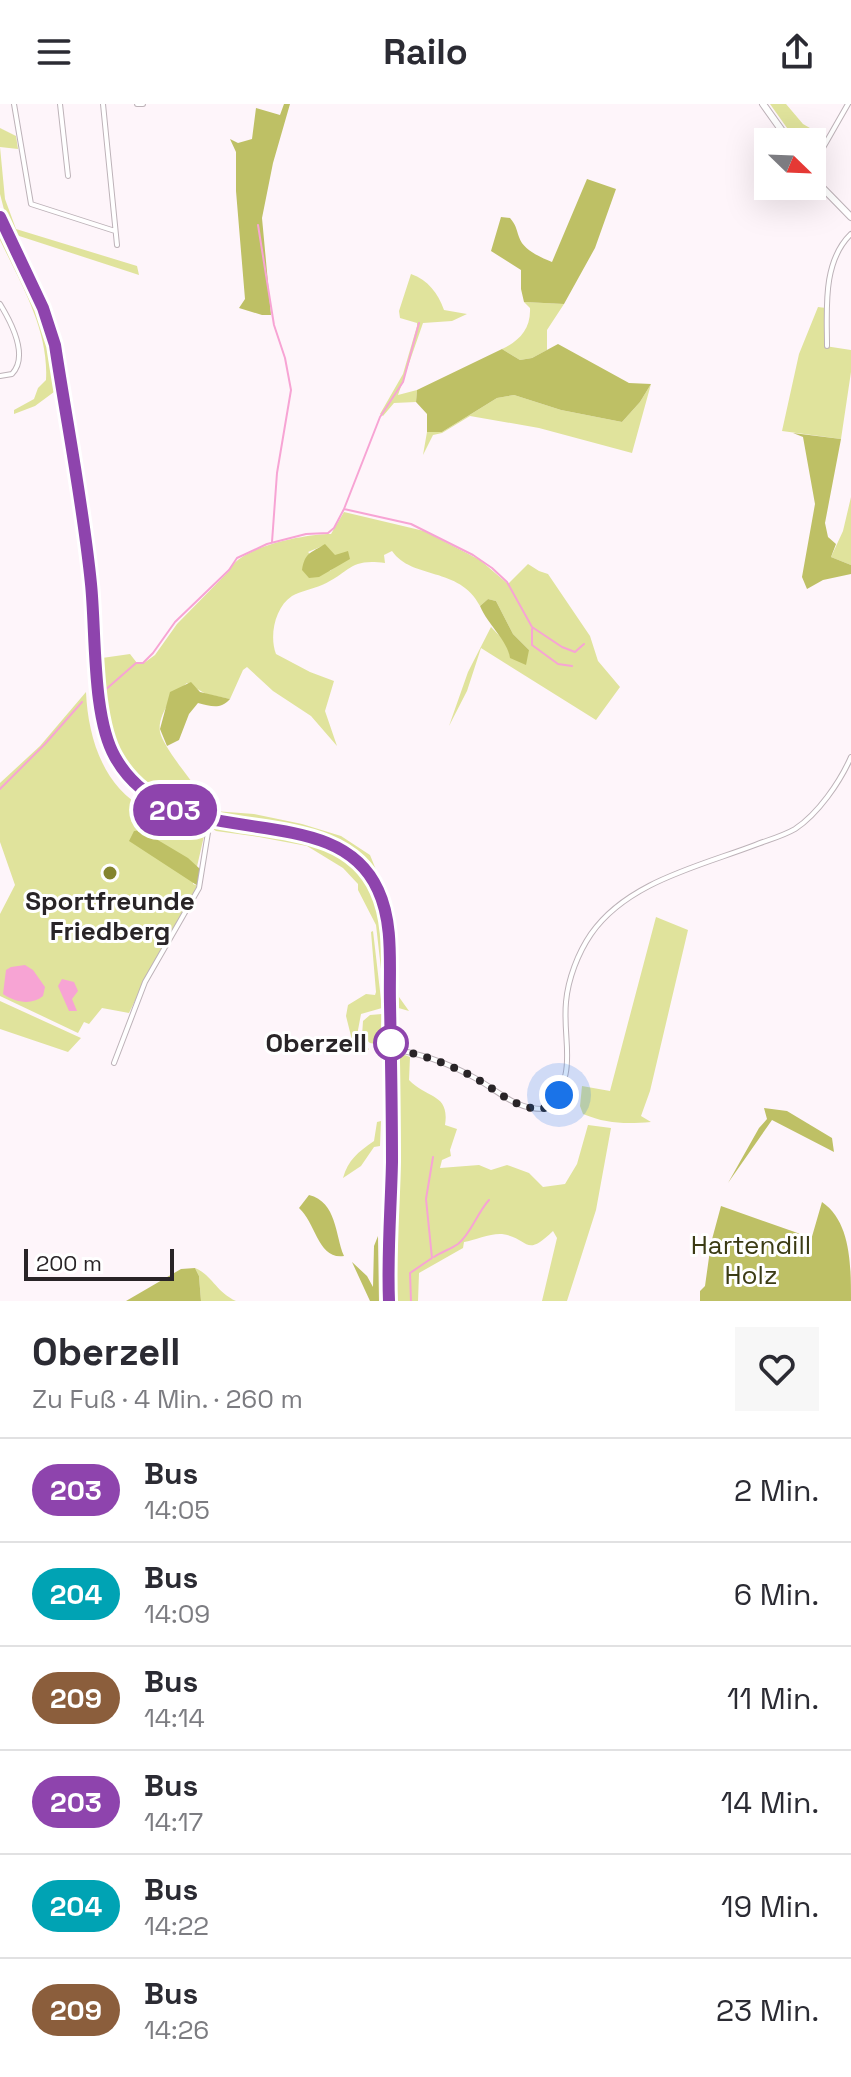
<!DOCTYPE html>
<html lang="de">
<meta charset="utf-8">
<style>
:root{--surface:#fff;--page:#f7f7f7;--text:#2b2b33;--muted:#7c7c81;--line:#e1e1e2}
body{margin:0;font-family:"Space Grotesk",sans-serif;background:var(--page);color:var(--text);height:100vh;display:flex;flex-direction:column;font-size:30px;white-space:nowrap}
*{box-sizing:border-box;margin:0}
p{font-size:26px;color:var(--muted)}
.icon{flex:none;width:44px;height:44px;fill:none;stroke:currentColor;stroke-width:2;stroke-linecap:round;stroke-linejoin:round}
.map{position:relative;height:1197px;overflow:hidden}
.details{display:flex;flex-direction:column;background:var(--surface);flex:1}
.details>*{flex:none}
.badge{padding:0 16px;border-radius:26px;font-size:28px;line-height:52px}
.needle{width:52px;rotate:113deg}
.buttons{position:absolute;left:754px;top:24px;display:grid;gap:16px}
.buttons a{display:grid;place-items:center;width:72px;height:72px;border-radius:0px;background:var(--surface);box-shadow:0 8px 32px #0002;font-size:40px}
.scale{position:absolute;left:24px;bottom:20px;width:150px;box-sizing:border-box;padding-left:8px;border:4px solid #292427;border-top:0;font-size:22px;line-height:28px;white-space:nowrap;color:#292427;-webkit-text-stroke:6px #fff;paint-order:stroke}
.you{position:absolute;width:40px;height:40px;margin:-20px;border:6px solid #fff;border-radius:50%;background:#1a73e8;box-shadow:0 0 0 12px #1a73e833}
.map>.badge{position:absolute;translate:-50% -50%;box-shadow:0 0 0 4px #fff}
.round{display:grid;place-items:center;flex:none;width:84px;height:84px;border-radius:0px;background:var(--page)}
.head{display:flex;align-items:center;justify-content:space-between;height:136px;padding:0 32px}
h1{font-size:38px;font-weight:700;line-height:60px}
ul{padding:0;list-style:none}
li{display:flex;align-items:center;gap:24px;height:104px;padding:0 32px;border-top:2px solid var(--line)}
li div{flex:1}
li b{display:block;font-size:30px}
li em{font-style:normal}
li .badge{min-width:88px;font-weight:700;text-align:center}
header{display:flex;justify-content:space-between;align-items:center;height:104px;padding:0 32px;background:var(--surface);font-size:36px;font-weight:700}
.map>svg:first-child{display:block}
.green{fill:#e0e39c;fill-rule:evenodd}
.forest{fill:#bec065}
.water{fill:#f7a4d4}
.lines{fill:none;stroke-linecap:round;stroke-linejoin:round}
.stream{stroke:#f7a4d4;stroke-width:2}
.minor-casing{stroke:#bdb2b8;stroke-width:6}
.secondary-casing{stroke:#bdb2b8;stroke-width:8}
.primary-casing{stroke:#bdb2b8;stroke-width:8}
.minor{stroke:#fff;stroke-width:4}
.secondary{stroke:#fff;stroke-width:6}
.primary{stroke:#fff;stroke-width:6}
.line-casing{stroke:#fff;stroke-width:18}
.line{stroke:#8e44ad;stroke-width:12}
.walk{stroke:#292427;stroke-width:8;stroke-dasharray:0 14.4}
.poi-dot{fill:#84842e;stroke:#fff;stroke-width:3}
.stop-dot{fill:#fff;stroke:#8e44ad;stroke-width:4}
.labels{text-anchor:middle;stroke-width:6;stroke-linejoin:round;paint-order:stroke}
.poi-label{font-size:26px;font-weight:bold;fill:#292427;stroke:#fff}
.stop-label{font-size:26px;font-weight:bold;fill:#292427;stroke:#fff;text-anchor:end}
.park-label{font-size:26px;fill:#3b3b14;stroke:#fff}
</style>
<header><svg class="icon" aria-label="menu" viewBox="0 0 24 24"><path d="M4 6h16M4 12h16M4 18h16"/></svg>Railo<svg class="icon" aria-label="share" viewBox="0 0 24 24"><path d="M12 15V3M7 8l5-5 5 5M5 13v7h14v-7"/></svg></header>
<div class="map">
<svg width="851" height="1197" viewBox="0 0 851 1197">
<rect width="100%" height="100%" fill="#fef5fa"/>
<path class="green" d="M770 0H786L803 20 829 35 812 60V38H797Z
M0 24 16 32 18 45 0 43 5 95 16 125 137 162 139 171 10 129 0 90Z
M0 125 38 204 47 227 58 285 35 302 14 310V306L34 295 38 284 46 276C49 226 21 180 0 136Z
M411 170C428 176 438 189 444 206L467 210 452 217 423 219 398 291 417 286 416 298 394 299 383 312 380 310 403 270 417 222V219L400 214 399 207Z
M524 198 564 200 547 226V246L532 254 520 256 502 245C519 237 531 225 530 204Z
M818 203 826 204 825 242 851 246V268L841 335 782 327 799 250Z
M651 280 632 349 539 324 470 312 442 329 433 331 423 351 427 328H442L497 294 514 291 561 306 622 318 640 298Z
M851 393V461L831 453 843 427Z
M344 408 424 427 480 456 508 480 528 460 539 467 548 470 590 532 598 557 620 583 596 616 481 544 467 587 449 622 468 568 491 523 509 542 529 546 513 530 496 497 488 495 480 502C459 462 412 476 392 447L384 451 385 459C349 454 351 468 322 481 312 485 301 487 292 492 275 503 269 532 276 550L310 568 334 577 325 607 337 642 311 612 273 587 247 563 243 566 230 595 206 590 187 579C175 588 157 611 160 628 164 646 202 689 214 707L254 710 302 720 341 732 370 751 391 803 399 893 409 907 395 903C394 871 396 835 388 804 384 788 375 766 363 755 327 721 239 717 191 708L189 704C113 691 105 616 102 554L130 550 137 559H144L155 551 177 520 229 467C239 442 307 430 331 430ZM325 441 340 459 330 467 308 448Z
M86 588C88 633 103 683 146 705 164 715 185 721 204 729V732L193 780 198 782 153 860 129 909 102 904 89 920 84 918 78 929 0 892V810L15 781 0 738V679L40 642Z
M217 722C293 734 372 731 384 825 388 850 385 876 385 900L376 821 358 786V780L343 764 307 742 259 733 216 727 213 725Z
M656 813 688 826 650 987 641 1012 651 1018C626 1020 607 1020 583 1010L580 1002 582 982 610 987Z
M373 827 382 904 361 910 358 926 359 937 369 945 366 948 353 940 346 912 348 901 366 890 375 891 376 888 371 828Z
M0 897 81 934 68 948 0 925Z
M382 910 380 937 376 940 370 939 362 932 363 917 370 911Z
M383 941 387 964 384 1145 386 1197H383L382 1171 386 964Z
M402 950 410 953 409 976C427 995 450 989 445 1021L457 1025 450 1046 451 1052 442 1056 440 1064 479 1061 491 1066 507 1061 529 1069 543 1083 565 1080 577 1060 588 1021 611 1024 596 1106 567 1197H542L557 1134 553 1127C524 1155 530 1134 502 1130 491 1129 475 1136 464 1138L463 1144 419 1169 418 1197H393L392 1154 399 955Z
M381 1017 380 1042 374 1043 361 1062 343 1074C348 1056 358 1048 374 1037L377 1018Z
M195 1164C212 1171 216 1188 236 1197H201L199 1172Z"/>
<path class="forest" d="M284 0H290L273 59 262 114 271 211H262L239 204 245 195 236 87V48L230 35 238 39 252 35 256 4 280 11Z
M587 75 616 85 595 144 564 200 524 198 521 185V166L491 147 501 113 510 114C516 121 516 124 519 133 523 146 540 153 552 158Z
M558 240 629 279 651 280 640 298 622 318 561 306 514 291 497 294 442 328H427V310L416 298 417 286 502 245 520 256 532 254Z
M793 329 841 335 825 419 828 433 836 440 831 453 851 461V470L823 476 807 485 802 473 815 400 803 333Z
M325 440 335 451 348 447 350 455 319 473 309 474 302 466C305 448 311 449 325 440Z
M488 495 496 497 513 530 529 546 526 561 510 554C508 537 488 521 480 502Z
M191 578 200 588 230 595C220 606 211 602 198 599L189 610 179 636 167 642 160 625 170 588Z
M141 726 188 754 200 765 198 782 129 737 134 727Z
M764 1004 787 1007 832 1034 834 1048 772 1016 728 1079 759 1024 767 1015Z
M309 1091C337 1098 335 1131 344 1152 318 1156 316 1119 299 1104Z
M822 1098C851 1118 851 1161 851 1197H700V1187L705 1182 711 1139 721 1102 809 1133 811 1136Z
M378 1132 379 1197H370L352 1158 367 1172 373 1183 374 1142Z
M195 1164 199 1172 201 1197H126L181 1165Z"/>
<path class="water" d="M25 861 33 866 45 883 43 892C31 902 15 898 3 890L6 866 11 863Z
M62 875 74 878 78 887 72 895 77 907H69L58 882Z"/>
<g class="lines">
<path class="stream" d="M258 121 274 221 285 254 291 286 277 369 272 438
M344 405 380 313 403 278 419 219
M532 525V541L558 560 572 562
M104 587 136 559H143L153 549 175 518 229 466 237 454 267 440 306 430 328 429 334 424 344 405 411 420 473 451 492 464 507 478 532 523 562 543 575 548 584 540
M0 685 45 640 82 598
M434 1153C441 1148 451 1145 458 1140 471 1130 477 1109 489 1096
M411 1197 410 1169 432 1154 426 1095 433 1053"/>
<g class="minor-casing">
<path id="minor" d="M14 0 31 100 115 127
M60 0 68 72
M103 0 117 141
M137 0H143
M812 63 848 0
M0 200C11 218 29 252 12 270L0 272
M827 242C827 206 822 158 851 130
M391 945C419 949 450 960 475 974 499 987 514 1005 543 1005 581 973 562 941 566 898 568 875 578 849 591 830 627 778 700 762 755 741 768 736 783 732 795 725 818 710 840 678 851 653
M114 959 145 878 199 784 210 716"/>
</g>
<g class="secondary-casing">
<path id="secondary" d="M763 0 790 38
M812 73 851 113"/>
</g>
<g class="primary-casing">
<path id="primary" d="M0 113 43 204 55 241C66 319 80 396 91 474 99 536 87 617 125 669 184 751 336 691 378 786 394 820 389 863 390 900 391 952 392 1005 392 1058 391 1104 387 1150 389 1197"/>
</g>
<use href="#minor" class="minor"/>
<use href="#secondary" class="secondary"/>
<use href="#primary" class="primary"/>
</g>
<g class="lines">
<g class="line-casing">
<path id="line" d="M0 113 43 204 55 241C67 320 83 400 91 480 96 528 92 613 115 653 174 758 334 688 378 786 394 820 389 863 390 900 391 952 392 1005 392 1058 391 1104 387 1151 389 1197"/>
</g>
<use href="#line" class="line"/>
<path class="walk" d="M391 939V945C419 949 450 960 475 974 499 987 514 1005 543 1005L559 991"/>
</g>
<circle class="poi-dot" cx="110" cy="769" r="8"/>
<circle class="stop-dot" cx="391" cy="939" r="16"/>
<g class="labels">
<g class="poi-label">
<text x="110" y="806">Sportfreunde<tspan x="110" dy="30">Friedberg</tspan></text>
</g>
<g class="stop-label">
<text x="367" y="948">Oberzell</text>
</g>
<g class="park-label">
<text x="751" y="1150">Hartendill<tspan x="751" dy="30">Holz</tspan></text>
</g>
</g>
</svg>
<div class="buttons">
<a><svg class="needle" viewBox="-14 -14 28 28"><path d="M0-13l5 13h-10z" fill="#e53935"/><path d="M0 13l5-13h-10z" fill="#7c7c81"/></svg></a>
</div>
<div class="scale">200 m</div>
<div class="you" style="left:559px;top:991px"></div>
<b class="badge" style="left:175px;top:706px;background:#8e44ad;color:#fff">203</b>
</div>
<section class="details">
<div class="head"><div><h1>Oberzell</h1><p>Zu Fuß · 4 Min. · 260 m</p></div><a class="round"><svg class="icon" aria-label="heart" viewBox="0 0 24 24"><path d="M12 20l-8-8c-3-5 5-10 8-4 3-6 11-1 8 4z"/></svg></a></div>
<ul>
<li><span class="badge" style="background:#8e44ad;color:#fff">203</span><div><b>Bus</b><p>14:05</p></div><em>2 Min.</em></li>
<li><span class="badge" style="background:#00a3b4;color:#fff">204</span><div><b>Bus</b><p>14:09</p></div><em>6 Min.</em></li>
<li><span class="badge" style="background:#8b5e3c;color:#fff">209</span><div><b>Bus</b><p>14:14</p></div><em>11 Min.</em></li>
<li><span class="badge" style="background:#8e44ad;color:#fff">203</span><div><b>Bus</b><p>14:17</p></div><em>14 Min.</em></li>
<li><span class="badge" style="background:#00a3b4;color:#fff">204</span><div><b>Bus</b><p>14:22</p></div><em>19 Min.</em></li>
<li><span class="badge" style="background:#8b5e3c;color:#fff">209</span><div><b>Bus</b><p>14:26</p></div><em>23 Min.</em></li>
</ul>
</section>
